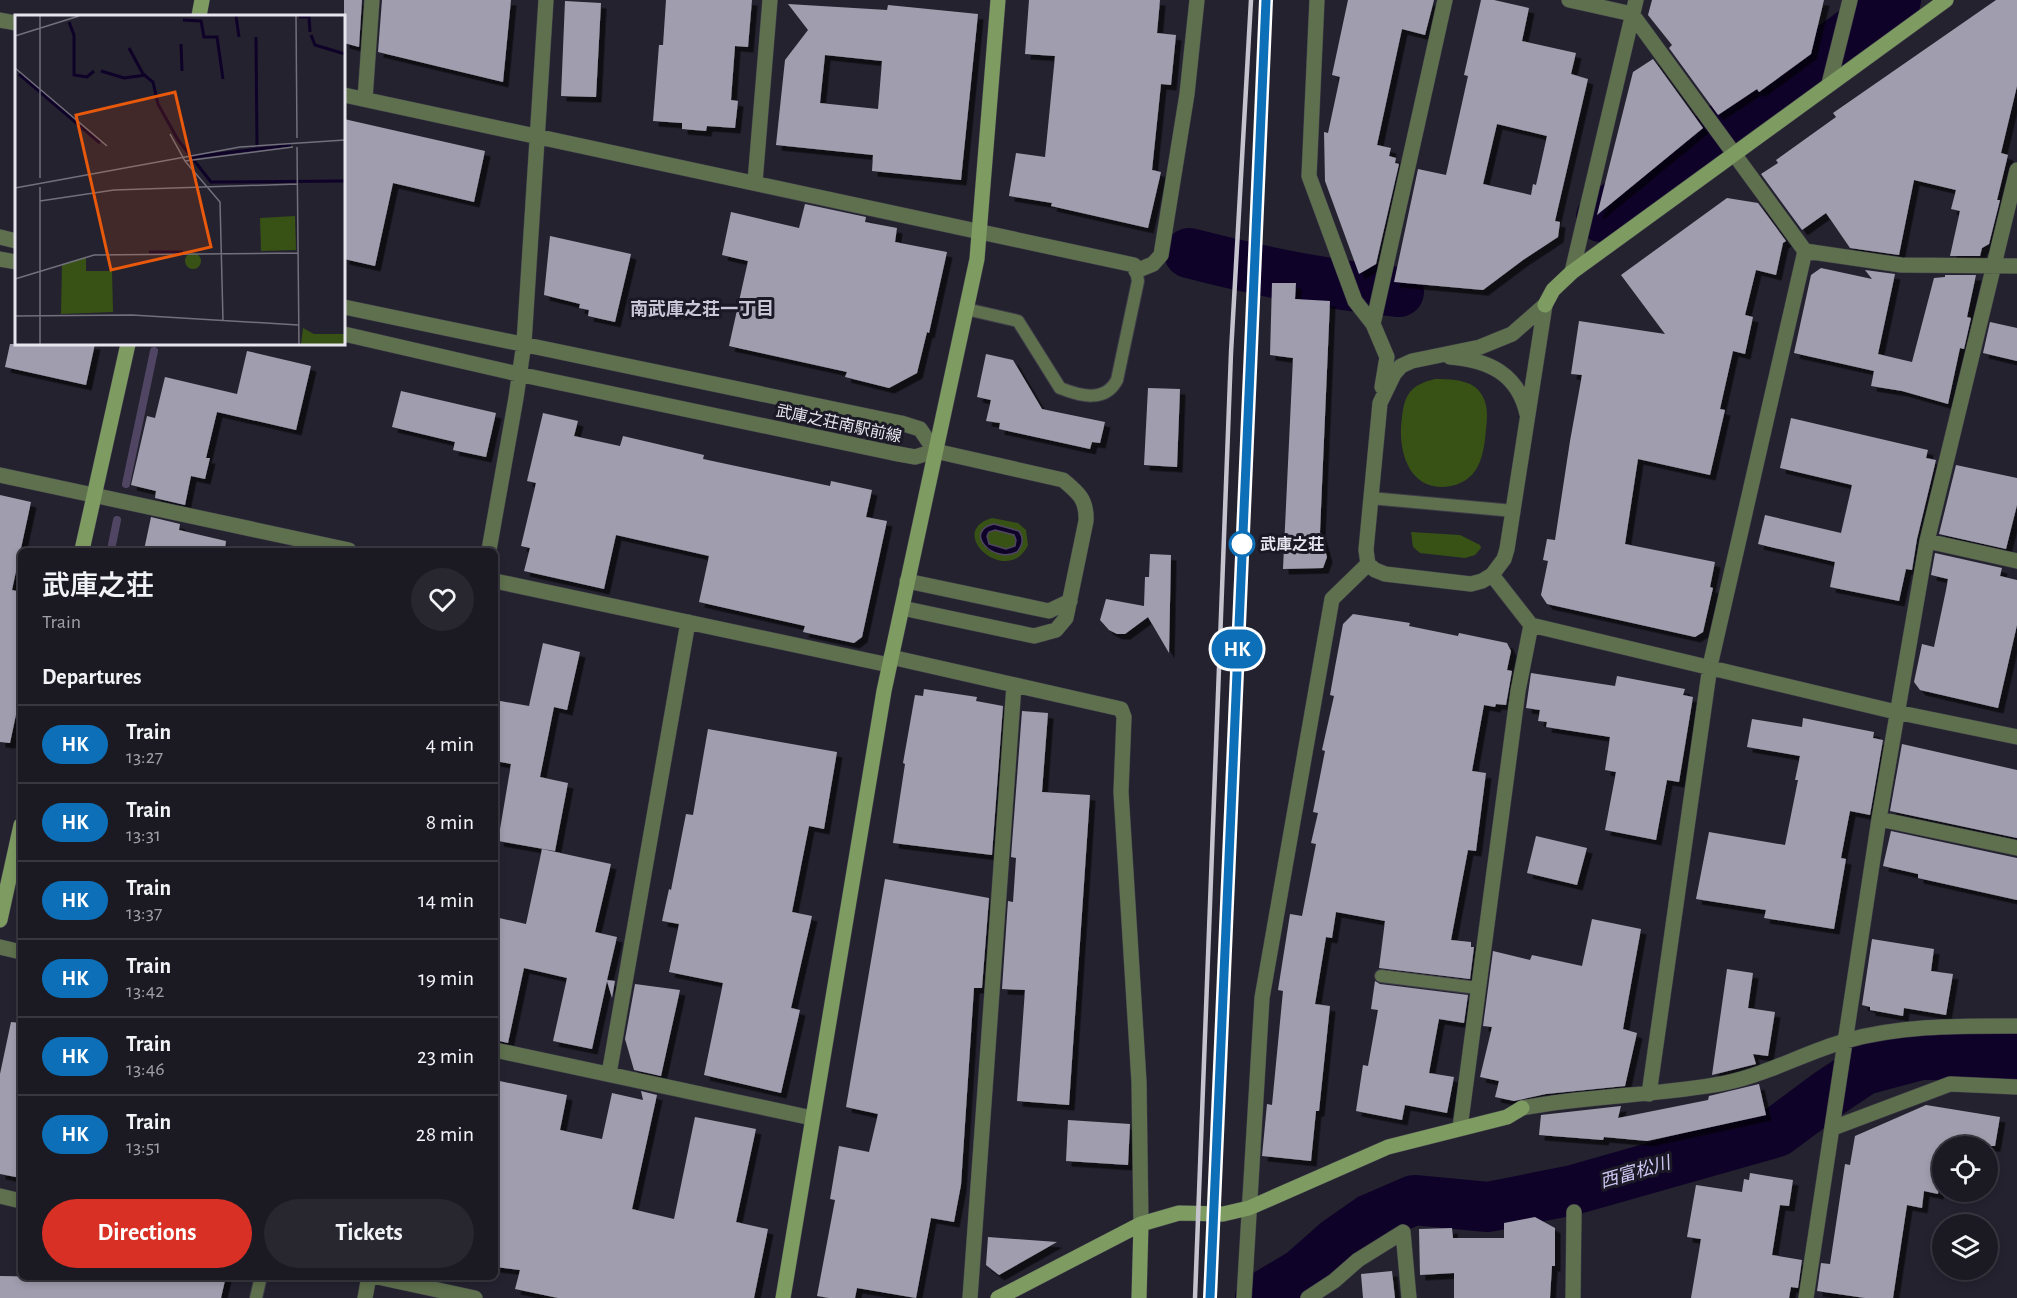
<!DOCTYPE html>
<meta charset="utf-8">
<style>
:root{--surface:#1b1a23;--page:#282730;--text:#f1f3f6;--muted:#a0a1a6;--line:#393841;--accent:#d93025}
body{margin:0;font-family:"Alegreya Sans","Noto Sans JP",sans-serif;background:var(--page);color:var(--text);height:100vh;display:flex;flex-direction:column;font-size:22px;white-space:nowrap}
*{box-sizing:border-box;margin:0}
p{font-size:20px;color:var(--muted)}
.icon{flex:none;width:33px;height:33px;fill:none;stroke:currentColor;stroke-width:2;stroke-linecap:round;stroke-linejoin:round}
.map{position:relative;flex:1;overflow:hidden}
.sheet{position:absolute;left:18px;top:548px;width:480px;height:732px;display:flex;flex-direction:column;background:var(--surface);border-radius:9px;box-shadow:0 3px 9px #0003,0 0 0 2px var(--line)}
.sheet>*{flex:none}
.badge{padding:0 12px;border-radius:20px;font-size:21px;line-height:39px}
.tools{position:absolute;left:1932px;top:1136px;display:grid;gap:12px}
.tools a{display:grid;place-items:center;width:66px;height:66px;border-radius:50%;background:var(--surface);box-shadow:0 3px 9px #0003,0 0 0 2px var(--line);font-size:30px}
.map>.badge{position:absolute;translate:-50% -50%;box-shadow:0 0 0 3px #fff}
h2{padding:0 24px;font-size:22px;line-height:54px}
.round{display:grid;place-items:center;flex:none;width:63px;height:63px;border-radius:32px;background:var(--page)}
.summary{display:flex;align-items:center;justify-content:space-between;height:102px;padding:0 24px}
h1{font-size:28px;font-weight:600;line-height:45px}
.primary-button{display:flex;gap:12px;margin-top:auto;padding:12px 24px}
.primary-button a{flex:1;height:69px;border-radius:36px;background:var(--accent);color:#fff;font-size:24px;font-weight:600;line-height:69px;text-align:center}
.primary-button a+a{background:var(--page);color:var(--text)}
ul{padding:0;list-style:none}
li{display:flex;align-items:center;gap:18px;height:78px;padding:0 24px;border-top:2px solid var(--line)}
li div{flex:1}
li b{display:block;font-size:22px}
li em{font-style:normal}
li .badge{min-width:66px;font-weight:700;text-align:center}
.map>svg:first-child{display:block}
.green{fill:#385215;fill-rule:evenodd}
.water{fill:#0f0228;stroke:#504664;stroke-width:1.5;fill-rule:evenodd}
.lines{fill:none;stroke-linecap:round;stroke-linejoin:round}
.stream{stroke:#504664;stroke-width:8}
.river{stroke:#0f0228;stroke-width:50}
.building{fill:#a09eae;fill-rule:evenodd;filter:url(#shadow)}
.lane-casing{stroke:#3f3d4a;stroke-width:14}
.street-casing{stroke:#3f3d4a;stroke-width:16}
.secondary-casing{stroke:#3f3d4a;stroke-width:16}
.lane{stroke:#5e704d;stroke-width:12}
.street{stroke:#5e704d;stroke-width:15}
.secondary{stroke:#7e9b62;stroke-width:15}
.rail{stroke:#c5c4ce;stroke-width:4.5}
.line-casing{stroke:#fff;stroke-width:14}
.line{stroke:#0d6fb8;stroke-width:9}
.stop-dot{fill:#fff;stroke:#0d6fb8;stroke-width:3}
.labels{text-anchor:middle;stroke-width:6;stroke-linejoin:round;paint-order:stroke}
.street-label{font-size:16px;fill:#e7e6ef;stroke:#1b1925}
.stop-label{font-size:16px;font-weight:bold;fill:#e7e6ef;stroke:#1b1925;text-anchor:start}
.neighbourhood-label{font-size:18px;font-weight:bold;fill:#c9c7d7;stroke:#1b1925}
.water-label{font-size:18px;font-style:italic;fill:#cfc8f5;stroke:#1b1925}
.inset-river{fill:none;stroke:#0f0228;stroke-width:3}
.inset-road{fill:none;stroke:#72707c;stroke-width:1.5}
.view{fill:#e8590c;fill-opacity:0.15;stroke:#e8590c;stroke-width:3}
.inset-edge{fill:none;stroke:#e7e6ef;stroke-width:3}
</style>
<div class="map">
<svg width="2017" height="1298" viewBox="0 0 2017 1298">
<defs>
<filter id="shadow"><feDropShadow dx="5.5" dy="5.5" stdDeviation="0" flood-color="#0009"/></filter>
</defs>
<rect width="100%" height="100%" fill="#24222f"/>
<path class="green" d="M1435 379C1447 379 1464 379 1475 387 1488 398 1488 413 1486 429 1484 454 1480 480 1451 486 1408 494 1397 449 1402 417 1403 410 1404 401 1408 395 1414 385 1424 382 1435 379Z
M992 518 1018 523 1026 530 1028 545C1008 588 944 532 992 518ZM987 526 1022 536 1015 554 994 552 988 550 982 531Z
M995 530 1010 533 1015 536V546L1006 549 989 544 987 536 989 532Z
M1411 532 1460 535 1480 545 1481 548 1475 555 1465 558 1420 553 1413 547Z"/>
<path class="water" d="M994 524 1019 531C1024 538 1023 545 1017 552 992 564 963 531 994 524ZM995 530 1014 535 1016 540 1015 546 1006 549 989 544 987 536 989 532Z"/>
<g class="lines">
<path class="stream" d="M126 484 154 351
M111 550 117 520"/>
<path class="river" d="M1601 217 1896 0
M1189 253C1258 271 1329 285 1399 292
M1260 1298 1302 1273 1337 1242 1370 1219 1414 1200 1488 1207 1573 1190 1777 1132 1828 1094 1864 1070 1920 1055H2017"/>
</g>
<path class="building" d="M344 0H362L359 47 344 43Z
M382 0H511L503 82 378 52Z
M666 0H752L748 47 735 46 731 100 738 101 735 128 707 126 706 131 682 129V123L653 121 659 45H663Z
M1029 0H1160L1157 33 1176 35 1171 85 1161 84 1152 170 1161 172 1148 228 1051 206 1052 203 1009 196 1016 153 1045 157 1055 56 1025 54Z
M1348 0H1434L1425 35 1402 29 1377 145 1391 148 1389 156 1396 158 1395 163 1399 164 1376 264 1359 274 1325 181 1324 132 1328 133 1340 77 1332 75Z
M1481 0H1494L1529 8 1522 41 1576 53 1571 74 1588 79 1555 221 1560 222 1558 237 1523 260 1483 290 1394 282 1418 169 1446 175 1468 76 1464 75ZM1497 124 1547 136 1536 185 1533 184 1531 195 1483 184Z
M1652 0H1824L1811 54 1759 92 1757 89 1718 115 1669 48 1672 45 1648 15Z
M1996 0H2017V86L2001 153 2008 155 1997 200H2000L1989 244 1982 248 1980 256H1950L1960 211 1951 209 1956 190 1914 180 1899 255 1850 248 1826 213 1802 230 1761 174 1778 163 1776 160 1836 117 1833 113Z
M565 1 601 3 596 97 561 96Z
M788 4 887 10 888 5 978 14 961 180 872 171 873 155 776 145 785 60 808 30ZM825 55 882 61 878 109 820 103Z
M1653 59 1703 128 1597 215 1633 72Z
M344 119 485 151 474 202 393 183 375 266 344 259Z
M1727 198 1758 203 1786 241 1783 243 1776 275 1756 270 1745 315 1753 317 1745 354 1733 351 1720 409 1725 410 1710 475 1638 459 1625 544 1715 562 1710 587 1713 588 1703 632 1695 637 1547 604 1541 595 1548 561 1543 560 1547 539 1555 540 1570 441 1582 375 1571 374 1579 321 1665 334 1621 275Z
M805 204 866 217 865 222 897 228 895 242 947 252 929 333 927 332 917 373 889 388 845 377 847 372 729 346 748 261 722 255 731 212 799 228Z
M550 236 631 254 615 322 588 316 589 310 579 308 580 304 544 295Z
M1821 268 1872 279 1865 270 1895 274 1878 354 1912 362 1934 278 1945 277V275H1976L1967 317 1971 318 1964 349 1960 348 1948 404 1902 391 1871 386 1874 371 1794 353 1811 275Z
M1272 283H1296L1295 299 1330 301 1320 532 1327 557 1323 568 1283 569 1293 358 1270 355Z
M1990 322 2017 328V361L1983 353Z
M10 344H95L86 385 5 367Z
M247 351 311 366 296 430 217 412 206 458H210L205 479 191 476 185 505 155 498 156 491 131 485 147 416 155 418 165 377 237 394Z
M986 354 1013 360 1042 409 1105 422 1100 443 1092 442 1090 449 999 429 1000 423 986 421 991 400 977 397Z
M1148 388 1180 389 1177 467 1144 465Z
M401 391 496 413 486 457 453 450 455 442 392 427Z
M543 413 578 421 574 436 620 446 623 436 704 455 703 459 830 486 831 481 872 490 866 517 887 521 862 637 854 643 803 632 805 626 699 602 709 556 616 535 604 589 524 571 530 548 521 546 536 483 527 481Z
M1791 418 1928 450 1926 458 1936 460 1917 539 1912 570 1906 569 1899 601 1830 587 1835 562 1758 544 1765 515 1841 533 1852 485 1780 468Z
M1956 465 2017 478V505L2006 549 1939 534Z
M0 495 31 502 12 590 21 592V691L10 743 0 742Z
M151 517 180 524 179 530 226 541 225 550H144Z
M1935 553 2002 568 2000 576 2017 580V625L1998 708 1920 690 1914 682 1922 644 1934 647 1946 590 1948 579 1931 575Z
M1150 554 1171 555 1169 653 1148 617 1125 634H1117L1109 630 1100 620 1106 599 1144 606 1145 577H1149Z
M1353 614 1410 623 1409 626 1458 636 1459 633 1507 643 1511 651 1507 670 1512 671 1506 705 1496 704 1495 707 1484 705 1472 771 1486 773 1476 851 1468 850 1451 940 1471 942V947H1474L1470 979 1379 968 1385 921 1336 912 1332 938 1326 937 1315 1004 1330 1006 1319 1111H1316L1311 1161 1262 1156 1267 1104 1272 1105 1283 991 1278 990 1290 914 1302 916 1316 844 1311 843 1318 813 1313 812 1325 751 1322 750 1334 696 1330 695 1335 667 1343 624Z
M543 643 580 652 567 710 554 707 540 777 568 783 555 851 498 841 511 764 495 761V700L529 706Z
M1531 673 1615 686 1617 676 1685 689 1683 695 1693 697 1679 782 1667 780 1656 840 1605 830 1616 772 1605 770 1610 737 1546 727 1547 722 1538 721 1540 710 1526 708Z
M924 689 977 697 976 701 1003 706 992 855 893 843 905 764 903 763 915 695 923 696Z
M1022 711 1048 713 1042 792 1090 795 1069 1105 1017 1101 1025 990 1002 989 1008 901 1013 902 1016 858 1011 857Z
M1803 718 1874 732 1873 738 1883 740 1870 815 1850 811 1841 858 1846 859 1834 929 1764 918 1766 910 1696 899 1709 832 1785 845 1798 780H1795L1800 756 1747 747 1752 719 1802 727Z
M708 729 837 752 824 829 809 826 792 912 812 916 791 1008 800 1010 781 1093 704 1075 723 983 669 972 679 924 662 921 669 889 671 890 686 814 693 815Z
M1902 744 2017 770V838L1890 811Z
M1891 831 2017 858V900L1918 878V874L1883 866Z
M1536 836 1587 848 1577 885 1527 873Z
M542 849 611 864 595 932 617 937 607 980 615 981 612 998 607 981 592 1049 553 1041 567 978 524 968 508 1043 495 1040V917L526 924Z
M885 879 989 898 982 988H974L961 1185 954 1222 931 1218 916 1298 857 1288 855 1298H829L817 1296 835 1200 830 1199 839 1146 869 1152 878 1114 846 1107Z
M1592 919 1641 929 1623 1029 1637 1033 1625 1086 1546 1094 1514 1101 1495 1097 1499 1081 1480 1077 1492 1027 1483 1026 1493 951 1530 960 1532 955 1582 966Z
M1872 939 1934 949 1931 971 1953 974 1946 1015 1904 1008 1903 1016 1870 1010V1007L1862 1005Z
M1727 969 1753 973 1748 1008 1775 1012 1768 1056 1753 1054 1756 1064 1712 1075Z
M1375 981 1380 984 1468 995 1464 1023 1439 1019 1429 1073 1454 1077 1447 1113 1405 1105 1402 1120 1356 1111 1363 1065 1368 1066 1378 1010 1371 1009Z
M635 984 680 990 661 1076 634 1070 625 1039Z
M11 1022 21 1023V1178L0 1174V1074Z
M495 1080 567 1095 560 1130 602 1139 612 1093 643 1100 641 1091 657 1095 632 1209 674 1219 695 1117 756 1129 736 1222 768 1229 754 1298H558L515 1289 520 1270 495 1267Z
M1759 1084 1766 1115 1647 1141 1604 1137 1603 1140 1539 1135 1541 1115 1621 1106 1618 1118 1708 1100 1709 1096Z
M1926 1105 2000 1117 1995 1146H1942V1165L1938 1194 1924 1191 1922 1208 1907 1205 1893 1298H1865L1817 1291 1821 1263 1830 1264 1845 1164 1850 1165 1855 1136Z
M1068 1120 1130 1124 1128 1165 1066 1161Z
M1750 1173 1793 1180 1789 1206 1780 1205 1772 1255 1802 1260 1798 1288 1791 1287 1789 1298H1691L1701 1239 1687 1237 1696 1185 1742 1192 1744 1179 1749 1180Z
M1535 1217 1555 1228V1266H1552L1550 1298H1454V1273L1420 1275 1419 1229 1452 1228 1453 1238H1504V1223Z
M988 1237 1057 1242 999 1275 986 1265Z
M1392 1271 1395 1298H1363L1361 1274Z
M0 1276 116 1278 226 1276 221 1298H0Z"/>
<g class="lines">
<g class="lane-casing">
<path id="lane" d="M966 309 1018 321 1060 388C1080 396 1105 403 1117 380L1138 281 1136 271
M1370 498 1514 511
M1381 976 1478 988
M256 1298 261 1276"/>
</g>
<g class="street-casing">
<path id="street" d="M1317 0 1309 176 1355 301 1373 324 1387 357 1382 387
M1569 0 1632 14 1805 251 1710 666 1649 1094
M0 20 16 23
M1829 84 1850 0
M344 95 1134 265 1136 271 1153 264 1161 255 1187 94 1197 0
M365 99 372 0
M755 182 770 0
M0 237 16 241
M1805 251 1901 265 2017 266
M0 259 16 262
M1572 272 1636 0
M1545 305 1507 549 1504 559 1492 575 1482 581 1471 584 1385 574 1375 570 1368 564 1366 550 1380 403 1394 374 1401 366 1412 361 1480 347 1512 334Z
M344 307 901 423 920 429 935 451
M1373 324 1445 0
M344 334 518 374 893 453 915 457 935 451 1063 480C1079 493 1087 500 1086 521L1066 618 1056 630 1034 636 902 608
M1450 357C1489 360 1518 374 1527 414
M0 475 349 550
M1927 541 2017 561
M489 550 516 398 524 343 546 0
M1492 575 1531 625 1896 712 2017 737
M495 581 889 665
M907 581 1049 611 1070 601
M891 657 1121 709 1124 717 1121 792 1139 1082 1141 1224
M1879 819 2017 848
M0 947 21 952
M495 1050 812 1118
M609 1074 688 622
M1522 1108C1589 1095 1658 1096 1725 1083 1768 1074 1804 1053 1845 1041 1902 1025 1959 1026 2017 1026
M1460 1128 1518 691 1531 625
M1833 1128 1950 1084 2017 1087
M0 1196 21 1201
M373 1276 475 1298
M365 1298 369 1276
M970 1298 1014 685
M1244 1298 1262 998 1332 599 1368 564
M1308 1298 1334 1281 1358 1260 1403 1232 1409 1298
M1573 1298 1574 1212
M1806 1298 1879 819 1927 541 2017 170"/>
</g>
<g class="secondary-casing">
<path id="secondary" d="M199 16 202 0
M1545 305 1553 290 1572 272 1946 0
M82 550 128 344
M0 920 21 825
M783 1298 884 691 977 259 998 0
M998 1298 1141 1224 1179 1213 1223 1214 1249 1208 1388 1147 1507 1117 1522 1108
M1139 1298 1141 1224"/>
</g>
<use href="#lane" class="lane"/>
<use href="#street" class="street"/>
<use href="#secondary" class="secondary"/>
<path class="rail" d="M1195 1298 1231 353 1251 0
M1210 1298 1266 0"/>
</g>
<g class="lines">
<g class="line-casing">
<path id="line" d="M1210 1298 1266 0"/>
</g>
<use href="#line" class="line"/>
</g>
<circle class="stop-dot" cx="1242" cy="544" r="12"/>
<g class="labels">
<g class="street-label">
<text transform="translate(839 423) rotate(12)" y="6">武庫之荘南駅前線</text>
</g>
<g class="stop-label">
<text x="1260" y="550">武庫之荘</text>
</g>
<g class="neighbourhood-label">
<text x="702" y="315">南武庫之荘一丁目</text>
</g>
<g class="water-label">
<text transform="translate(1635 1172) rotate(-16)" y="6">西富松川</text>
</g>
</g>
<g transform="translate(15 15)">
<rect width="330" height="330" fill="#24222f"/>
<path d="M280 201 281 235 246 236 245 203ZM170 246a8 8 0 1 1 16 0a8 8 0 1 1-16 0ZM71 242V256H97L98 297 46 299 47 249ZM288 313 299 319H330V329H286Z" fill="#385215"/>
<path class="inset-river" d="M221 1 224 22M284 2H294L295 17M168 5 186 6 189 22H202L208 64M54 7 59 20V60L72 62 79 56M296 20 300 30 330 39M241 22 242 132M166 29 167 56M114 33 128 59 138 67 143 89 163 125 196 167 330 166M86 56 109 63 131 60M4 59 85 128M178 142 276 130M134 237H168"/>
<path class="inset-road" d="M281 1 282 123M0 21 64 1M0 53 92 131M155 119 170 146 205 187 208 306M282 132 284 329M170 146 278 132M25 163V1M25 172V329M0 173 225 132 330 125M25 186 99 175 282 169M0 264 79 240 283 238M0 301 117 300 283 310"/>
<path class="view" d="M160 77 196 232 96 255 61 100Z"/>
<rect width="330" height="330" class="inset-edge"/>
</g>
</svg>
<div class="tools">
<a><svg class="icon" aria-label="locate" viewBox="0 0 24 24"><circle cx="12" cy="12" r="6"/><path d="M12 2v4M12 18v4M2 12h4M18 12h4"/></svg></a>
<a><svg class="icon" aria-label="layers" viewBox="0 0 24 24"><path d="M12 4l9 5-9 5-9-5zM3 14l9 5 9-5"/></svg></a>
</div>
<b class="badge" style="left:1237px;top:649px;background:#0d6fb8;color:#fff">HK</b>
<section class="sheet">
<div class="summary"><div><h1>武庫之荘</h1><p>Train</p></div><a class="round"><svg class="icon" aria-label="heart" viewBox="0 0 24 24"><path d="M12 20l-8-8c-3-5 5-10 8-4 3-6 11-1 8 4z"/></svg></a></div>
<h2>Departures</h2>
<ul>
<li><span class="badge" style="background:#0d6fb8;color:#fff">HK</span><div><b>Train</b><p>13:27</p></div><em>4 min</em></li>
<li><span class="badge" style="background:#0d6fb8;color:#fff">HK</span><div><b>Train</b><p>13:31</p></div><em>8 min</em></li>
<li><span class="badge" style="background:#0d6fb8;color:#fff">HK</span><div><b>Train</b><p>13:37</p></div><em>14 min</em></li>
<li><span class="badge" style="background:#0d6fb8;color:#fff">HK</span><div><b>Train</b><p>13:42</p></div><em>19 min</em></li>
<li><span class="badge" style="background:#0d6fb8;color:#fff">HK</span><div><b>Train</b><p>13:46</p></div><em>23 min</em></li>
<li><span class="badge" style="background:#0d6fb8;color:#fff">HK</span><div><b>Train</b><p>13:51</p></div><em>28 min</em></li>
</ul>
<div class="primary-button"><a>Directions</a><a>Tickets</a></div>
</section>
</div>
